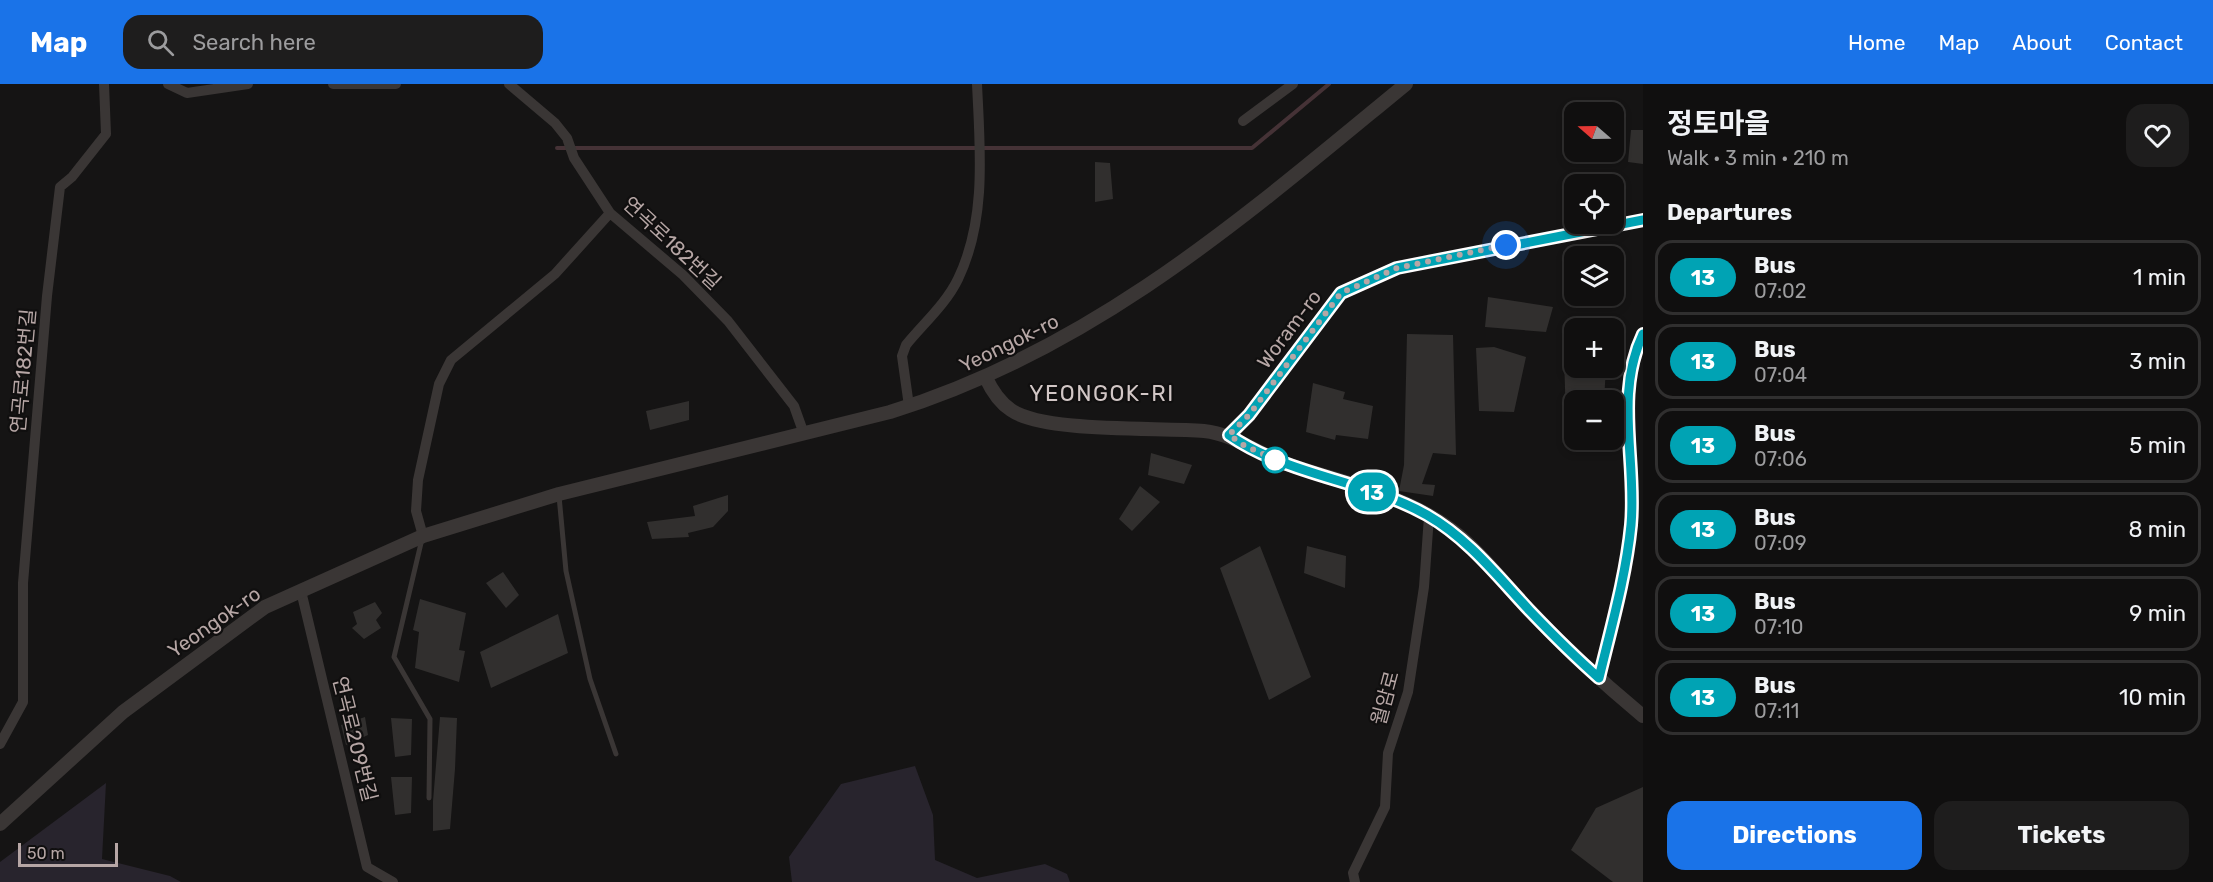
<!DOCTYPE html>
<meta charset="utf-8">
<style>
:root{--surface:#100f0f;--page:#1e1d1d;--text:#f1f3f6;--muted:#9c9c9e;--line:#302f2f;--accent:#1a73e8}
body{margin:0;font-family:Rubik,"Noto Sans KR",sans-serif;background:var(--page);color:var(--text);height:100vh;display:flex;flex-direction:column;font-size:22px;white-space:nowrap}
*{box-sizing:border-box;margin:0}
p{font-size:20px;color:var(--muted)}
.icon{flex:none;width:33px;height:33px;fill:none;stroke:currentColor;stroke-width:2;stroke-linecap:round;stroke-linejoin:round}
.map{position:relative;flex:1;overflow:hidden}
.panel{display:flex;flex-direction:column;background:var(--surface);width:570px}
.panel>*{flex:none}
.badge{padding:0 12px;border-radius:20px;font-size:21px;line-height:39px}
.needle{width:39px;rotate:290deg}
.fabs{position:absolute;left:1564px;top:18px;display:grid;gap:12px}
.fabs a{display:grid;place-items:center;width:60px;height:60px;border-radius:12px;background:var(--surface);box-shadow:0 3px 9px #0003,0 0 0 2px var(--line);font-size:30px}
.scale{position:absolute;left:18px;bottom:15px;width:100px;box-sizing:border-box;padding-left:6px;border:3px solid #b6a6a5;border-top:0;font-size:16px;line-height:21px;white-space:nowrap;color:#b6a6a5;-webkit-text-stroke:4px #100f0f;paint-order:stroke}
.you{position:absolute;width:30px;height:30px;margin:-15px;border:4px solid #fff;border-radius:50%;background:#1a73e8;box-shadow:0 0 0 9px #1a73e833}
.map>.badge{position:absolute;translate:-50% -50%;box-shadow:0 0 0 3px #fff}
h2{padding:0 24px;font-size:22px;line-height:54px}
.round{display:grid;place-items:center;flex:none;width:63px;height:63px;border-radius:18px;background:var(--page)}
.overview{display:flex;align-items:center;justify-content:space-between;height:102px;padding:0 24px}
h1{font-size:28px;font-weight:700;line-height:45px}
.action{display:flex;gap:12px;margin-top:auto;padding:12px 24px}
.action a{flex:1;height:69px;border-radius:18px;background:var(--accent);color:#fff;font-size:24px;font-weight:700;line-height:69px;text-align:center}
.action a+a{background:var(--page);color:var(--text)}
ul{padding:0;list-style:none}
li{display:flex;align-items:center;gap:18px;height:75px;margin:0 12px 9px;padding:0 12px;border:3px solid var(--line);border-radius:18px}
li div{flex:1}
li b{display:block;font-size:22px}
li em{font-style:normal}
li .badge{min-width:66px;font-weight:700;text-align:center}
header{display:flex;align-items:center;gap:36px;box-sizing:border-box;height:84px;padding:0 30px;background:var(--accent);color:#fff}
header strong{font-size:28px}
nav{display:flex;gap:33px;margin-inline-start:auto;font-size:21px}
.search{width:420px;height:54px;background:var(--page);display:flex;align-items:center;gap:15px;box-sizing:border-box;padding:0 21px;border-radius:18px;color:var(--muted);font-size:22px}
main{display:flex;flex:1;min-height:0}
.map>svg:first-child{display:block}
.green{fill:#28242d}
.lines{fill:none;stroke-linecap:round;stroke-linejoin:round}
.stream{stroke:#453236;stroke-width:4}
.building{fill:#312f2e}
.service{stroke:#3a3635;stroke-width:5}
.minor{stroke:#3a3635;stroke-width:10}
.tertiary{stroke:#3a3635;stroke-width:14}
.line-casing{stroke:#fff;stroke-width:14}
.line{stroke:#00a3b4;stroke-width:9}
.walk{stroke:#b6a6a5;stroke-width:6;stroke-dasharray:0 10.8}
.stop-dot{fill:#fff;stroke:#00a3b4;stroke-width:3}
.labels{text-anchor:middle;stroke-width:4.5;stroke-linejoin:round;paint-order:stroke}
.street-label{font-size:20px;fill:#b6a6a5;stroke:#100f0f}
.quarter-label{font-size:22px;letter-spacing:1.5px;fill:#d2c7c6;stroke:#100f0f}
</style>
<header>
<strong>Map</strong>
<div class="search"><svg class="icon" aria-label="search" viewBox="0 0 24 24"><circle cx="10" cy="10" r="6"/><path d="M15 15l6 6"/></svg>Search here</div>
<nav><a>Home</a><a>Map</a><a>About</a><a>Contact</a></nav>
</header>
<main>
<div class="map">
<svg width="1643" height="798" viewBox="0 0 1643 798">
<rect width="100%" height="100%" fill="#151414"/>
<path class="green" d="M915 682 933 731 935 776 977 794 1045 780 1067 790 1070 798H792L789 773 841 700Z
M106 699 102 775 170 792 181 798H0V778Z"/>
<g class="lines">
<path class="stream" d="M557 64H1252L1329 0"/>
</g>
<path class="building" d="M1631 46H1643V80L1628 78Z
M1095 78 1110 79 1113 115 1095 118Z
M1488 213 1553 223 1546 248 1485 243Z
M1407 250 1453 251 1456 371 1433 369 1422 400 1435 401 1433 412 1399 407 1404 381Z
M1494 263 1526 273 1514 328 1479 327 1476 264Z
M1564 271 1575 272V284H1606L1604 316H1575V337H1566Z
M1313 299 1345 308 1343 315 1373 322 1368 355 1336 351 1335 356 1306 348Z
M689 317V336L650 346 646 327Z
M1151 369 1192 381 1184 400 1148 391Z
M1140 402 1160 418 1132 447 1119 435Z
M728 411V427L713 443 688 449 689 453 652 455 647 438 695 432 693 422Z
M1260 462 1311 593 1269 616 1220 484Z
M1307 462 1346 472 1345 504 1304 489Z
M503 488 519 511 506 524 486 499Z
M420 515 466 529 459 566 465 567 459 598 415 584 419 548 413 546Z
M375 518 382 529 376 536 381 544 364 555 352 544 357 540 353 528Z
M558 530 568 569 491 604 480 568Z
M365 633 368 651 346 661 341 641Z
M440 633 457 634 455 685 450 745 433 747V717Z
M391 634 412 635 411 671 395 673Z
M391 693H412L411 729 395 731Z
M1643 703V798H1613L1571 766 1596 724Z"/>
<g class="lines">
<path class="service" d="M559 412 566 487 590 595 616 670
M422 455 394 573 430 635 429 714"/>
<path class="minor" d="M168 0 187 9 248 0
M333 0H396
M509 0 555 39 567 54 574 74 610 129 683 191 728 237 794 322 804 350
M1243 37 1293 0
M909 322 902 272 906 261C923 240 946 220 958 195 987 135 980 65 977 0
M1229 351 1249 331 1341 209 1397 184 1643 136
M423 452 416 427 418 396 439 300 451 276 555 190 610 129
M301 507 367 783 393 798
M1599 594C1612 544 1626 492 1631 441 1637 377 1614 310 1643 250
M0 660 23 618V499L47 212 60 103 72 93 106 50 104 0
M1355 798 1353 789 1385 723 1388 669 1408 608 1424 503 1429 432"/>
<path class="tertiary" d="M986 294C992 307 999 318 1011 326 1044 349 1159 343 1204 347 1234 350 1258 370 1287 380 1344 399 1411 412 1458 451 1485 473 1506 502 1530 527 1565 564 1603 599 1643 632
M0 740 123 628 265 523 423 452 559 410 890 328C1094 265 1244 133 1406 0"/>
</g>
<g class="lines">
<g class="line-casing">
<path id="line" d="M1643 136 1397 184 1341 209 1249 331 1229 351C1288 392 1365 396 1427 431 1469 455 1498 493 1530 527 1552 550 1575 573 1599 594 1611 544 1626 492 1631 441 1637 377 1614 311 1643 250"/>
</g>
<use href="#line" class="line"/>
<path class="walk" d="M1275 376 1279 377 1245 362 1229 351 1249 331 1341 209 1397 184 1506 161"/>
</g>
<circle class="stop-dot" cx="1275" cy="376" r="12"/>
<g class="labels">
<g class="street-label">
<text transform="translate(672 159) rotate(43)" y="7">연곡로182번길</text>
<text transform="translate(1289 245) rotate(-53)" y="7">Woram-ro</text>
<text transform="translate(1009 259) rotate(-26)" y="7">Yeongok-ro</text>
<text transform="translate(23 287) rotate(-85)" y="7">연곡로182번길</text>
<text transform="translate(214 538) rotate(-35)" y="7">Yeongok-ro</text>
<text transform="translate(1385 614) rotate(-75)" y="7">월암로</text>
<text transform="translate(355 655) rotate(76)" y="7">연곡로209번길</text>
</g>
<g class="quarter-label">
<text x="1102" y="317">YEONGOK-RI</text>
</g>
</g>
</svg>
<div class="fabs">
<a><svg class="needle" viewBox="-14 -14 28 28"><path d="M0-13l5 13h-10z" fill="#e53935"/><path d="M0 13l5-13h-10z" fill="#9c9c9e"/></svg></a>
<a><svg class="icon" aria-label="locate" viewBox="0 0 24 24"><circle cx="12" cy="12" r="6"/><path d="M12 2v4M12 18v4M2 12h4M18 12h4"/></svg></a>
<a><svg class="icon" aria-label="layers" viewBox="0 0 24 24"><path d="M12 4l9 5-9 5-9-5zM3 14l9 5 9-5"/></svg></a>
<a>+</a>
<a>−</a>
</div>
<div class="scale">50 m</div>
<div class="you" style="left:1506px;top:161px"></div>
<b class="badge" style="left:1372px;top:408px;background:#00a3b4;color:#fff">13</b>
</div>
<section class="panel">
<div class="overview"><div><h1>정토마을</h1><p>Walk · 3 min · 210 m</p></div><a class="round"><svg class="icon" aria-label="heart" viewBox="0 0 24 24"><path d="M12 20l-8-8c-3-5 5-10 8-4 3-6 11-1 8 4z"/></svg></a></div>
<h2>Departures</h2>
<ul>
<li><span class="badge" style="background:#00a3b4;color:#fff">13</span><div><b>Bus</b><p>07:02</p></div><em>1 min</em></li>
<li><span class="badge" style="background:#00a3b4;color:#fff">13</span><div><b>Bus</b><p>07:04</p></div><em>3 min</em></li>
<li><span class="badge" style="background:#00a3b4;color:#fff">13</span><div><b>Bus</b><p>07:06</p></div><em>5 min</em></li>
<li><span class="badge" style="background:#00a3b4;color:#fff">13</span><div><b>Bus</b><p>07:09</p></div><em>8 min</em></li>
<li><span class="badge" style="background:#00a3b4;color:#fff">13</span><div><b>Bus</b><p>07:10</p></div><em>9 min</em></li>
<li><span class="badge" style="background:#00a3b4;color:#fff">13</span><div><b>Bus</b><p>07:11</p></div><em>10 min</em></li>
</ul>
<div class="action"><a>Directions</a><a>Tickets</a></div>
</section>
</main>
